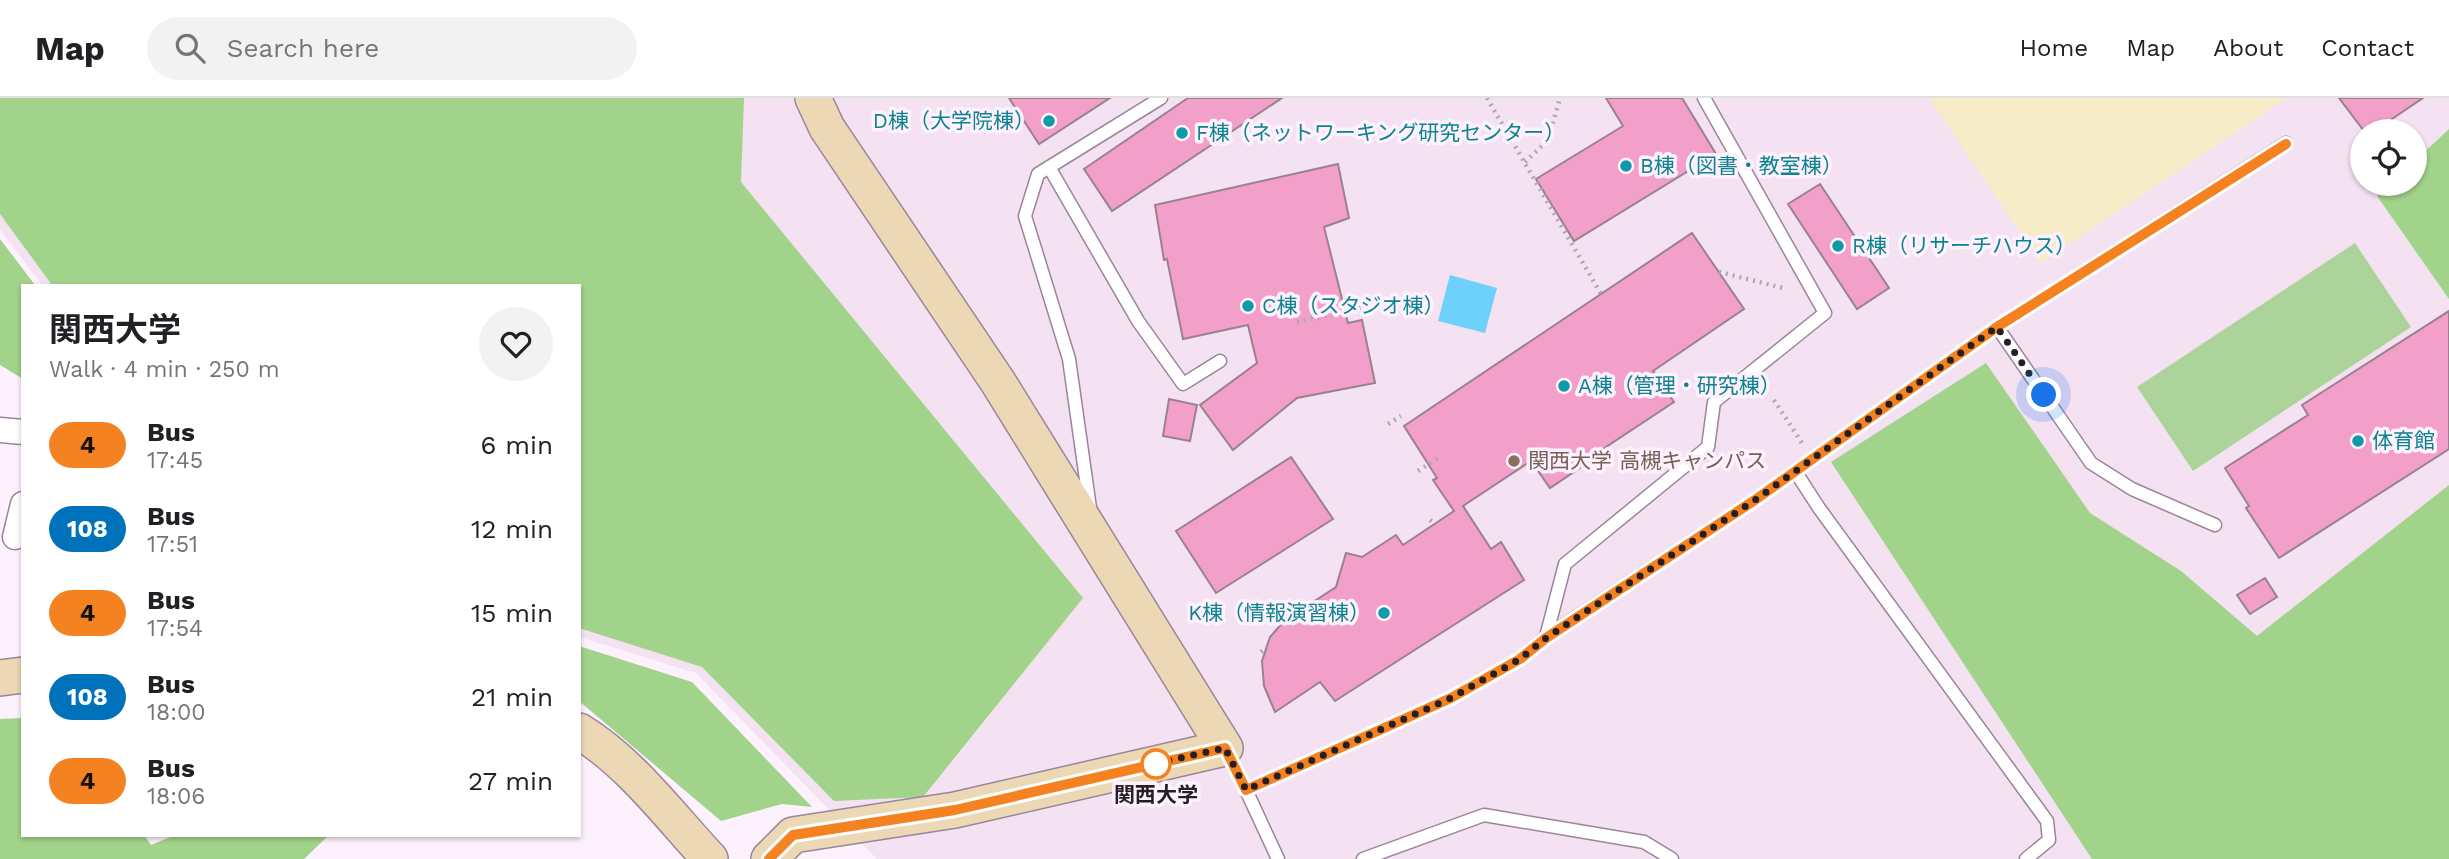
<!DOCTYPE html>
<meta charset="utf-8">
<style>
:root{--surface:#fff;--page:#f2f2f2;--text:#202124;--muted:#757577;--line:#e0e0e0}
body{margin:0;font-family:"Work Sans","Noto Sans JP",sans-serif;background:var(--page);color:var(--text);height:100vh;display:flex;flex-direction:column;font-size:26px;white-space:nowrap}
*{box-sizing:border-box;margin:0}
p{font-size:23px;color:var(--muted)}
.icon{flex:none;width:38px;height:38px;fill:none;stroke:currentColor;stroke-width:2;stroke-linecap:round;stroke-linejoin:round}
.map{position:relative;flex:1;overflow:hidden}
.sheet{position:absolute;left:21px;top:186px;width:560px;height:553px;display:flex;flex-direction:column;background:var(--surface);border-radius:0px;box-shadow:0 2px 5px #0004}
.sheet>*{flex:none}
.badge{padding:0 14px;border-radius:23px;font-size:24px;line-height:46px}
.buttons{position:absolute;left:2350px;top:21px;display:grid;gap:14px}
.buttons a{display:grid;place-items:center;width:77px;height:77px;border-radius:50%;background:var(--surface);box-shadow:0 2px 5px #0004;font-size:35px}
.you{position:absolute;width:35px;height:35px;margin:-18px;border:5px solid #fff;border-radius:50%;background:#1a73e8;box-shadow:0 0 0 10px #1a73e833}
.map>.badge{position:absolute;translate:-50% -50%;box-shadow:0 0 0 4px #fff}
.round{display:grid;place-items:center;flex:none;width:74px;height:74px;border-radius:37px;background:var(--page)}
.headline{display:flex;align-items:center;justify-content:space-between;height:119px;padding:0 28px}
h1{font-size:33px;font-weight:700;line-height:52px}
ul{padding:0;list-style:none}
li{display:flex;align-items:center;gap:21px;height:84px;padding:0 28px}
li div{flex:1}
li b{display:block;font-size:26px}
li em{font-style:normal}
li .badge{min-width:77px;font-weight:700;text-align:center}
header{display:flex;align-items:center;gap:42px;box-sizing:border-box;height:98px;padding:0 35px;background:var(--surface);border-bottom:2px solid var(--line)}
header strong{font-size:33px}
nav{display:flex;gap:38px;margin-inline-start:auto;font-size:24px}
.search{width:490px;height:63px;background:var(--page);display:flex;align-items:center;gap:18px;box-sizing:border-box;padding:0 24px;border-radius:38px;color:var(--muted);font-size:26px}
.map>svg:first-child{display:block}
.education{fill:#f4e1f2;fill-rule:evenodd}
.green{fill:#acd39a}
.forest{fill:#a2d38a}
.sand{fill:#f6ecc7}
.water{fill:#6ed1fc}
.building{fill:#f2a0ca;stroke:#9a818d;stroke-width:2}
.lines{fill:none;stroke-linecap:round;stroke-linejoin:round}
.lane-casing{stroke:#998699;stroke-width:15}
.street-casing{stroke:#998699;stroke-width:27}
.secondary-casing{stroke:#998699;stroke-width:38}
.path{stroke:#b0a6b1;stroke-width:4.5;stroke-dasharray:2 5;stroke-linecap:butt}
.lane{stroke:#fff;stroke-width:12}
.street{stroke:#fff;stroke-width:24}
.secondary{stroke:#ecd8b5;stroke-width:35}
.line-casing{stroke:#fff;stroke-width:16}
.line{stroke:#f58220;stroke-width:10}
.walk{stroke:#251e25;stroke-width:7;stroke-dasharray:0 12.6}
.culture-dot{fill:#0f9aa8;stroke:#fdf1fe;stroke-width:2.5}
.education-dot{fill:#8d6e63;stroke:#fdf1fe;stroke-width:2.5}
.stop-dot{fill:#fff;stroke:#f58220;stroke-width:3.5}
.labels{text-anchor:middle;stroke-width:7;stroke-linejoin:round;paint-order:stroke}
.culture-label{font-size:21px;fill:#0d838f;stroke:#fdf1fe;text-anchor:start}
.education-label{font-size:21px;fill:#785e54;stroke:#fdf1fe;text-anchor:start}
.stop-label{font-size:21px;font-weight:bold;fill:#251e25;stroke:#fdf1fe}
</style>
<header>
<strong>Map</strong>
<div class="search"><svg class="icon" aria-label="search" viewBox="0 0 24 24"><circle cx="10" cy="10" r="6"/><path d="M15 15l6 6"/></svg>Search here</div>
<nav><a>Home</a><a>Map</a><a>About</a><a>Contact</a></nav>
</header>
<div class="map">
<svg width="2449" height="761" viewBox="0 0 2449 761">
<rect width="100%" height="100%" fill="#fdf1fe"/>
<path class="education" d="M0 0H2449V761H877L696 575 579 539V187H42L0 131ZM2362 33H2415V86H2362Z"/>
<path class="green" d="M2355 145 2411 229 2193 373 2137 289Z"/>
<path class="forest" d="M0 0H744L741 84 1083 500 923 699 834 703 702 569 579 530V187H52L0 116Z
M2449 31V201L2377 98 2391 86H2415V63Z
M0 141 35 187H23V281L0 267Z
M1986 265 2090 415 2181 473 2257 538 2449 387V761H2092L1831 364Z
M579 548 692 584 812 709 782 706 721 723 579 603Z
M23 620V737H144L151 747 175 737H329L304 761H0V621Z"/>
<path class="sand" d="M1929 0H2287L2041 165Z"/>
<path class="water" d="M1450 177 1497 190 1485 235 1438 223Z"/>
<path class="building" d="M1009 0H1110L1039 46Z
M1188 0H1282L1112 113 1084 71Z
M1606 0H1682L1716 56 1574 143 1536 81 1623 28Z
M2339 0H2423L2374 33H2364Z
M1338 66 1349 120 1324 129 1348 225 1362 222 1375 285 1297 300 1233 352 1200 307 1257 265 1248 227 1183 241 1167 161 1164 162 1155 107Z
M1820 86 1889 190 1857 211 1788 106Z
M1692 135 1744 211 1653 273 1674 304 1594 357 1596 359 1550 390 1531 363 1463 408 1491 451 1501 444 1524 482 1335 603 1320 584 1275 614 1264 588 1262 563 1270 539 1284 523 1336 489 1346 455 1362 459 1396 437 1403 447 1454 413 1433 382 1437 380 1404 328Z
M2449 213V351L2279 460 2246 410 2249 408 2225 370 2308 317 2302 307Z
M1169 301 1197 307 1190 343 1163 338Z
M1291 359 1333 421 1216 495 1176 433Z
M2265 480 2277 499 2250 516 2237 497Z"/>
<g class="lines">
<g class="lane-casing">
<path id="lane" d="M1049 69 1138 223 1183 286 1220 263
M1997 229 2091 365 2132 391 2215 427
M1795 373 1819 410 2047 723 2049 742 2026 761
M1090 410 1069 261 1025 118 1038 76 1161 0
M1546 539 1565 466 1708 349 1714 304 1825 215 1704 0
M1225 650 1246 692 1451 600 1520 561 1546 539 1755 402 1997 229 2286 45
M1246 692 1278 761
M1363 761 1484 717 1644 744 1672 761"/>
</g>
<g class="street-casing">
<path id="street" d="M0 332 23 334
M15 439 23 406"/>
</g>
<g class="secondary-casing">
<path id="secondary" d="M0 580 23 577
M579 633C630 664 669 717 710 761
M769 761 793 737 955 712 1225 650 998 284 827 30 813 0"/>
</g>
<path class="path" d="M1487 0 1601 196
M1525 64 1548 42 1560 0
M1719 174 1787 191
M1297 224 1378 206
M1774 302 1802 345
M1388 326 1401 318
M1418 373 1438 360
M1430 422 1435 426
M1261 554 1267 549"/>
<use href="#lane" class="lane"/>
<use href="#street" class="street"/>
<use href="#secondary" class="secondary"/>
</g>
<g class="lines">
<g class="line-casing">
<path id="line" d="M769 761 793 737 955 712 1225 650 1246 692 1451 600 1520 561 1546 540 1755 402 1997 229 2286 46"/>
</g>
<use href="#line" class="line"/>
<path class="walk" d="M1156 666 1144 668 1225 650 1246 692 1451 600 1520 561 1546 540 1755 402 1997 229 2044 297"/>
</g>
<g class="culture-dot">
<circle cx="1049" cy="23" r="7"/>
<circle cx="1182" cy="35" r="7"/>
<circle cx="1626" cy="68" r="7"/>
<circle cx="1838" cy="148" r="7"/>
<circle cx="1248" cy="208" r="7"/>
<circle cx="1564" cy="288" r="7"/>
<circle cx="2358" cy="343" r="7"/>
<circle cx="1384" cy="515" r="7"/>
</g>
<circle class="education-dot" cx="1514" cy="363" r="7"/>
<circle class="stop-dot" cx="1156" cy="666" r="14"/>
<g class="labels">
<g class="culture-label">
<text x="1035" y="30" text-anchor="end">D棟（大学院棟）</text>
<text x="1196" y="42">F棟（ネットワーキング研究センター）</text>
<text x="1640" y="75">B棟（図書・教室棟）</text>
<text x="1852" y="155">R棟（リサーチハウス）</text>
<text x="1262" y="215">C棟（スタジオ棟）</text>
<text x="1578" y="295">A棟（管理・研究棟）</text>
<text x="2372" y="350">体育館</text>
<text x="1370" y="522" text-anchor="end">K棟（情報演習棟）</text>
</g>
<g class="education-label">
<text x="1528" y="370">関西大学 高槻キャンパス</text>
</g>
<g class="stop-label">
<text x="1156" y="704">関西大学</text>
</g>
</g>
</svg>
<div class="buttons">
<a><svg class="icon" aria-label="locate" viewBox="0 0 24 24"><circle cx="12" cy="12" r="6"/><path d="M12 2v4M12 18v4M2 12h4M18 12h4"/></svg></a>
</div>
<div class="you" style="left:2044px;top:297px"></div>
<section class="sheet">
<div class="headline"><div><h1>関西大学</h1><p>Walk · 4 min · 250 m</p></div><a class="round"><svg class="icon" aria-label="heart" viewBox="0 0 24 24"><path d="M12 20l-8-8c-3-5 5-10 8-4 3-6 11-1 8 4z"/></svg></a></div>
<ul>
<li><span class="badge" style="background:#f58220;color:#111">4</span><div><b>Bus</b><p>17:45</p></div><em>6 min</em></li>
<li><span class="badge" style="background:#0072bc;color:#fff">108</span><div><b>Bus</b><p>17:51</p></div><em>12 min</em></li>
<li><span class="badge" style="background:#f58220;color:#111">4</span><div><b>Bus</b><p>17:54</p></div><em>15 min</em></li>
<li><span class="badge" style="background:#0072bc;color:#fff">108</span><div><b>Bus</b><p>18:00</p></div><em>21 min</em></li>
<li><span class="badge" style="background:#f58220;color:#111">4</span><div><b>Bus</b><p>18:06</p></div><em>27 min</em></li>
</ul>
</section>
</div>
